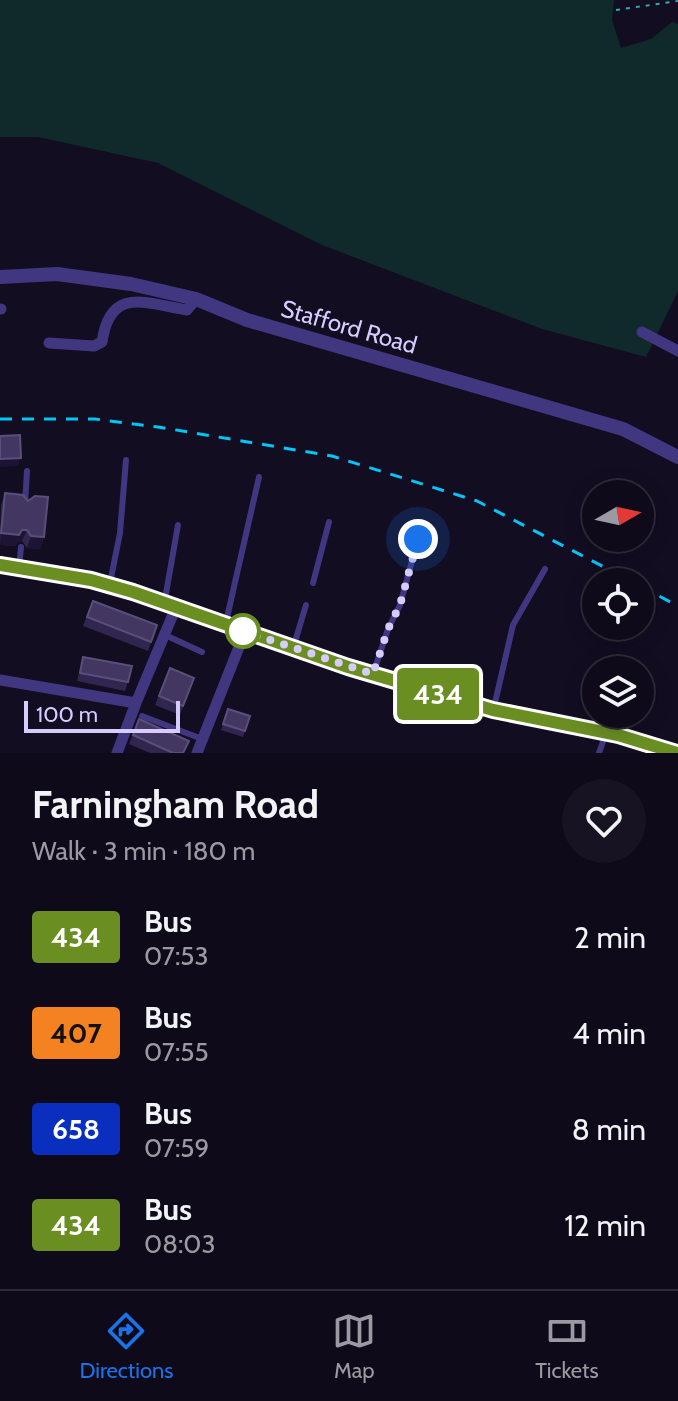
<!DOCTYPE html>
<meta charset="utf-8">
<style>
:root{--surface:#0e0a19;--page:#171322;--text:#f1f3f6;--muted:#9b9aa2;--line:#2e2b38;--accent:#1a73e8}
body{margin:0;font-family:Cabin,sans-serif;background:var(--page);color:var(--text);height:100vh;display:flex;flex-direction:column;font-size:30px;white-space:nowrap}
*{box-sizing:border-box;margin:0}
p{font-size:26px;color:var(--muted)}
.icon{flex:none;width:44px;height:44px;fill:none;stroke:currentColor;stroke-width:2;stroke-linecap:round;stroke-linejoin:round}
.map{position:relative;height:753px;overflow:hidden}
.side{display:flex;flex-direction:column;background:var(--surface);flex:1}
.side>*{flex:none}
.badge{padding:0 16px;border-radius:6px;font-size:28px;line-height:52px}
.needle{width:52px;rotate:81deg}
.buttons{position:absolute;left:582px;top:480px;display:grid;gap:16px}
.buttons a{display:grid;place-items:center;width:72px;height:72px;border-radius:50%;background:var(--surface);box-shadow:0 4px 20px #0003,0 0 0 2px var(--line);font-size:40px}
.scale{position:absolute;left:24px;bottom:20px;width:156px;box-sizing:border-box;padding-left:8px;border:4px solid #d7ccff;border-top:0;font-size:22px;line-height:28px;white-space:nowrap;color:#d7ccff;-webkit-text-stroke:6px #120d21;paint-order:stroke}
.you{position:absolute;width:40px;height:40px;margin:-20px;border:6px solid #fff;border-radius:50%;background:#1a73e8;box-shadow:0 0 0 12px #1a73e833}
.map>.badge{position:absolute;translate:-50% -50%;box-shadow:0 0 0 4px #fff}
.round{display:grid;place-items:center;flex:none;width:84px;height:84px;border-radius:42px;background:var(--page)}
.headline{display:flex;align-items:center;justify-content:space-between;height:136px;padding:0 32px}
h1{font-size:38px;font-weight:700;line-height:60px}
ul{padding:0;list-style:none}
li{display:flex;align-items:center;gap:24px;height:96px;padding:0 32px}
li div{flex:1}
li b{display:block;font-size:30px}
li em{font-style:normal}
li .badge{min-width:88px;font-weight:700;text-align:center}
.dock{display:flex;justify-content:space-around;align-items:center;height:112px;border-top:2px solid var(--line);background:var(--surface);font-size:22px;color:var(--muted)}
.dock a{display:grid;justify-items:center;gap:4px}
.dock .active{color:var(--accent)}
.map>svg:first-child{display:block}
.green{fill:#10292a}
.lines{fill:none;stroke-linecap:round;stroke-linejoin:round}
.path{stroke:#2daeb2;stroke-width:2;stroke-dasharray:4 6;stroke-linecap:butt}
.service{stroke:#413780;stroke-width:6}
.minor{stroke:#413780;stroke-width:11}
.tertiary{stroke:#413780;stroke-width:14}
.secondary{stroke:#7663ff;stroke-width:16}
.rail{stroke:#00c7f7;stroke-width:3;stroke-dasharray:12 10;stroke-linecap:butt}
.wall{fill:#31264f}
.shaded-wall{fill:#1d1435}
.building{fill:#433762;stroke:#5a4f7b;stroke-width:2}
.line-casing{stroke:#fff;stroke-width:18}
.line{stroke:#6b8e23;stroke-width:12}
.walk{stroke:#d7ccff;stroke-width:8;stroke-dasharray:0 14.4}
.stop-dot{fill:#fff;stroke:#6b8e23;stroke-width:4}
.labels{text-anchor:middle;stroke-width:7;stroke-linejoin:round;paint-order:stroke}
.street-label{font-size:24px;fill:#d7ccff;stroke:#120d21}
</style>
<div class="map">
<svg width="678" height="753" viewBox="0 0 678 753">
<rect width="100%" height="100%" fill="#120d21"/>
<path class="green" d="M0 0H614L612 20 621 48 651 39 672 22 678 24V291L646 357 542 329 322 245 158 163 38 137H0Z"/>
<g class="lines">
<path class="path" d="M616 10 678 1"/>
<path class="service" d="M25 503 27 471
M19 568 21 547
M110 583 120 533 126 460
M313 583 329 522
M165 599 178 525
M226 622 259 477
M165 635 202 652
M294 645 306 605
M373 674 388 629 400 605 418 539
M494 707 513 625 545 569
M142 716 202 739
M599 753 605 736"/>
<path class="minor" d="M0 309H1
M642 332 678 351
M49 343 94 346 102 342C110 286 145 303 187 310L196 299
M0 680 136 703 176 607
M117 753 136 703
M197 753 245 632"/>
<path class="tertiary" d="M0 277 57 274 131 284 196 299 247 320 623 429 678 457"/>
<path class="secondary" d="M0 565 91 580 133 592 348 667 493 710 618 735 677 753"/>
<path class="rail" d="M0 419H95L158 427 332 456 477 501 633 582
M640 586 678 606"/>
</g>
<path class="wall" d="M5 493 44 537 40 549 27 548 22 541 18 542 15 546 0 545 1 505Z
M93 601 157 625 148 651 83 626Z
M83 657 128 682 125 691 77 681Z
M170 668 194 678 180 715 155 705Z
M228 709 245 731 243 737 221 730Z
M139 719 189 741 184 753H150L129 744Z"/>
<path class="shaded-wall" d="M21 458 18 466 0 467V459Z
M27 530 22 541 18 542 15 546 0 545 1 533Z
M31 536 44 537 40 549 27 548Z"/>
<path class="building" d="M20 435 21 458 0 459V436Z
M5 493 23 495 28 501 35 496 48 497 44 537 31 536 27 530H22L19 535 1 533Z
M93 601 157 625 151 642 87 617Z
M83 657 132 666 128 682 80 673Z
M170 668 194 678 183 706 159 696Z
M228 709 250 716 245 731 223 724Z
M139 719 189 741 183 753H173L133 735Z"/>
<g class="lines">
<g class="line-casing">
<path id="line" d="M0 565 91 580 133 592 348 667 463 701 493 710 618 735 677 753"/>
</g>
<use href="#line" class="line"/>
<path class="walk" d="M243 631 373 674 388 629 400 605 418 539"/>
</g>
<circle class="stop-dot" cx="243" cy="631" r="16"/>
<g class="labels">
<g class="street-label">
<text transform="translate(349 327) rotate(16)" y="8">Stafford Road</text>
</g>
</g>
</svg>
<div class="buttons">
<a><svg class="needle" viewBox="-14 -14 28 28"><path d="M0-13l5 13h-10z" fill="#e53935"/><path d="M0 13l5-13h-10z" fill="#9b9aa2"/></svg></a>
<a><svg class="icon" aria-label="locate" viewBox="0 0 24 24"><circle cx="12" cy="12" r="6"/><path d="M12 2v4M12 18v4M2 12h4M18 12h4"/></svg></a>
<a><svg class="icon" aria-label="layers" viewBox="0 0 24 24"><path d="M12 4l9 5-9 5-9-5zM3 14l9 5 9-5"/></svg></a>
</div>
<div class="scale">100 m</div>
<div class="you" style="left:418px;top:539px"></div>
<b class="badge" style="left:438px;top:694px;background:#6b8e23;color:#fff">434</b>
</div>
<section class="side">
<div class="headline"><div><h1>Farningham Road</h1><p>Walk · 3 min · 180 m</p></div><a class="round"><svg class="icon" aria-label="heart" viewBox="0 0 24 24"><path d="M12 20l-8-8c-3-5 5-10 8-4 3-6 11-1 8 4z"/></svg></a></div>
<ul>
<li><span class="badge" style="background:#6b8e23;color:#fff">434</span><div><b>Bus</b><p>07:53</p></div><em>2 min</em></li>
<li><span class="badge" style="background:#f58220;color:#111">407</span><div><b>Bus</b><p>07:55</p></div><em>4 min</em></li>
<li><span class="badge" style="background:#0a2ebe;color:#fff">658</span><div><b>Bus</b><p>07:59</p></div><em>8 min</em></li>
<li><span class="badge" style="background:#6b8e23;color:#fff">434</span><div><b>Bus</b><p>08:03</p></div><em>12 min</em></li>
</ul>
</section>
<nav class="dock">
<a class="active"><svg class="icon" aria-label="directions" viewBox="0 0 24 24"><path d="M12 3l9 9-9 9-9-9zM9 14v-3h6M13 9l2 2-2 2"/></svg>Directions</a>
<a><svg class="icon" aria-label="map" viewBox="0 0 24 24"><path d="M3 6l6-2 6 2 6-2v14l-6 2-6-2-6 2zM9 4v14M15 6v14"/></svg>Map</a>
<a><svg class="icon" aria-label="tickets" viewBox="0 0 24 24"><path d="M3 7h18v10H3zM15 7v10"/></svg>Tickets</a>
</nav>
